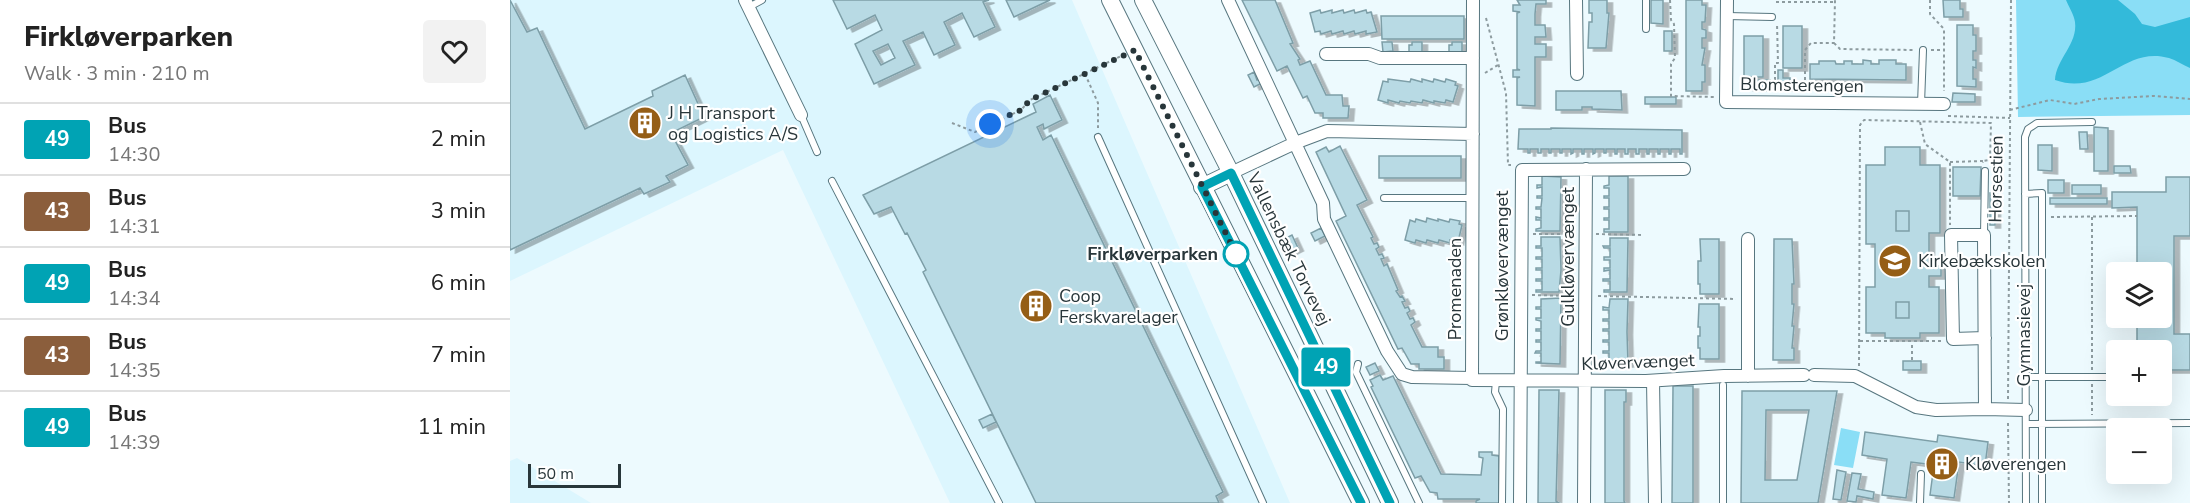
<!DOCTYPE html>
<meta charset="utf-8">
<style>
:root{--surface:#fff;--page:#f2f2f2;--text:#222;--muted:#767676;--line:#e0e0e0}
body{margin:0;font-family:"Nunito Sans",sans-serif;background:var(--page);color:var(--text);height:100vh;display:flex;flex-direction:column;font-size:22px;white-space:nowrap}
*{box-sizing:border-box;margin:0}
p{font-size:20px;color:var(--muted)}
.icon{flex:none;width:33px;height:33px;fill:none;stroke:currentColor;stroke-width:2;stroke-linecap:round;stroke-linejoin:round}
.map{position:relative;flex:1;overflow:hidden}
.panel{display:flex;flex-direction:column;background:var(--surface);width:510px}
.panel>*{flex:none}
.badge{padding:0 12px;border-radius:4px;font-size:21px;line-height:39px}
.controls{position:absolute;left:1596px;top:262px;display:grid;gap:12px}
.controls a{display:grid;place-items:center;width:66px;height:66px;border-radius:6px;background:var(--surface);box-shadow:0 6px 24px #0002;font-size:30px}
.scale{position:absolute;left:18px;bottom:15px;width:93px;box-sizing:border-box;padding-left:6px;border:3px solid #28363a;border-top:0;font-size:16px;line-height:21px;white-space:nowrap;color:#28363a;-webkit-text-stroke:4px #fff;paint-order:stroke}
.you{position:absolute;width:30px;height:30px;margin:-15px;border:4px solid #fff;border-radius:50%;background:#1a73e8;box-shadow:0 0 0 9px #1a73e833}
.map>.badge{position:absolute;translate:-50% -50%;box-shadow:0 0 0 3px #fff}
.round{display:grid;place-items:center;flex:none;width:63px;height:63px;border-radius:6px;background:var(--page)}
.overview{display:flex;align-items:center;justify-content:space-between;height:102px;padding:0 24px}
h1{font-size:28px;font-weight:800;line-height:45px}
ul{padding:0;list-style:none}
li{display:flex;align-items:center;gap:18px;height:72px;padding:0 24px;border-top:2px solid var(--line)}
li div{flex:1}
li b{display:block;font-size:22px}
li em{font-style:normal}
li .badge{min-width:66px;font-weight:700;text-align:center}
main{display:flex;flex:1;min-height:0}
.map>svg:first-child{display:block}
.built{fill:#dcf6fe}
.green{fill:#8adef6}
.water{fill:#33bada}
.building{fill:#b8dae4;stroke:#7d9ea7;stroke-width:1.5;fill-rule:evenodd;filter:url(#shadow)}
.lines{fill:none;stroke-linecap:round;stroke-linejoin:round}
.lane-casing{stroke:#57767f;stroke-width:8}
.street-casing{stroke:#57767f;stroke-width:14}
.secondary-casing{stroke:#57767f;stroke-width:18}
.path{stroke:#8d9b9f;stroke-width:2;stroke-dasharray:3 3;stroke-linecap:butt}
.lane{stroke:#fff;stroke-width:6}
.street{stroke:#fff;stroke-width:12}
.secondary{stroke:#fff;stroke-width:16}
.line-casing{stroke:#fff;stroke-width:14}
.line{stroke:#00a3b4;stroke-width:9}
.walk{stroke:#28363a;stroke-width:6;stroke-dasharray:0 10.8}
.stop-dot{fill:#fff;stroke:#00a3b4;stroke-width:3}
.labels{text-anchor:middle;stroke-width:4.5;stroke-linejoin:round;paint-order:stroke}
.street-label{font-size:18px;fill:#28363a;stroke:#fff}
.poi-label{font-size:18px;fill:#28363a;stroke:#fff;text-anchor:start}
.stop-label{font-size:18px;font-weight:bold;fill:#28363a;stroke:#fff;text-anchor:end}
</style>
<main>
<section class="panel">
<div class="overview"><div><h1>Firkløverparken</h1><p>Walk · 3 min · 210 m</p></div><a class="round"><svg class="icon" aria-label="heart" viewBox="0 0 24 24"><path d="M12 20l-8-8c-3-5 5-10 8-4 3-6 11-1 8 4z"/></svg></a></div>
<ul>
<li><span class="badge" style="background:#00a3b4;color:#fff">49</span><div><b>Bus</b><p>14:30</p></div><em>2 min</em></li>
<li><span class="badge" style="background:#8b5e3c;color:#fff">43</span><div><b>Bus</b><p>14:31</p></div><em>3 min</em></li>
<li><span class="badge" style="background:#00a3b4;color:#fff">49</span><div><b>Bus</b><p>14:34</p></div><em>6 min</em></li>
<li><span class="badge" style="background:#8b5e3c;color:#fff">43</span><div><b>Bus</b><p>14:35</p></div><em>7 min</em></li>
<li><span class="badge" style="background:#00a3b4;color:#fff">49</span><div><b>Bus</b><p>14:39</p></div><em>11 min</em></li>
</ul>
</section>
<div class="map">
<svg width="1680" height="503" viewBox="0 0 1680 503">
<defs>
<filter id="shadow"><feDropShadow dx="5.5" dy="3" stdDeviation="0" flood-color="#0004"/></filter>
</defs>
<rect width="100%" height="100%" fill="#edfafe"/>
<path class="built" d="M0 0H562L780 503H440L273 150 0 281Z
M7 458 81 503H0V461Z"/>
<path class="green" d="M1506 0H1680V115L1508 117Z
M1331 428 1350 432 1343 468 1324 465Z"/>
<path class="water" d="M1556 0H1608L1625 14 1632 24 1645 27 1680 17V68C1673 65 1666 60 1659 58 1613 45 1594 97 1545 80 1546 59 1568 44 1565 22 1564 15 1559 7 1556 0Z"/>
<path class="building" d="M0 0 17 32 27 28 75 129 143 96 142 91 175 75 194 117 161 133 178 165 156 176 160 182 134 194 130 188 0 250Z
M323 0H479L473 2 485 27 464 37 452 13 434 22 445 45 424 55 413 32 393 41 405 65 364 84 345 44 372 30 365 15 337 29ZM378 44 385 58 371 65 363 51Z
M496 0H540L504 17Z
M732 0H765L783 43 780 44 790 59 788 60 790 65 800 61 816 95H832L833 106H839L838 118H813V113H805L797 96 793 98 777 66 767 71Z
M1007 0H1036V4H1026L1025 14V25H1035L1036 37H1025V44H1036V57H1025V106L1007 105V78L1010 77H1003V70H1010L1007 69V13L1010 12 1003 11V5H1010Z
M1079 0H1097V13H1099L1096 48H1078L1079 22H1082V13H1079Z
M1141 0H1153V24L1141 23Z
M1176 0H1192V5H1196L1195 22H1192V29L1196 30V38H1192V48H1195L1192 65H1195V82H1192V91H1176Z
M1433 0H1450V9H1453V17H1434Z
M810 10 811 13 822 10V13L833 10 834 13 844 10 845 13 856 10 857 13 861 12 867 32 856 34V31L845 34 844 31 834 34 833 31 822 34 821 31 811 34 810 31 805 32 800 13Z
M871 16H954V39H872Z
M1447 25H1463V35H1466V51H1463V60H1466V68L1463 67V79H1466V87L1447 86Z
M1273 26H1292V68H1273Z
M1154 31H1162V51H1154Z
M1234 36H1253V77H1234Z
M872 42H882L883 51 873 52Z
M902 42H912V52H899V45H902Z
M942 42H952V52H939V45H942Z
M1353 60 1361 61V64H1369V60H1386V64H1396V80L1300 79V64H1309V61H1325L1326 64H1334V61H1342V64H1353Z
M1268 70H1273V78H1280V88H1268Z
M744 72 747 80 750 79 752 83 744 87 738 75Z
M878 79 900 82 901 79 912 82V79L923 82 924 79 935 82 936 79 946 82 945 85 948 86 943 102 936 100 935 103 924 101V103L913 100 912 103 901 101 900 103 890 101 889 103 878 100V103L868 100 873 81 878 82Z
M1238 80H1260V88H1238Z
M1046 91H1111L1112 110 1082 109V107H1072V110H1046Z
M1443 93 1465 94V102H1442Z
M540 95 552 120 534 129 533 124 527 127 533 140 541 135 713 492 706 496 709 503H526L413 272 416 270 397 233 395 234 381 207 364 214 353 195 526 112 523 104Z
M1135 97H1166V104H1135Z
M1584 127 1598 128V171H1584Z
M1041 128 1172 130V154H1170V149H1161V154H1159V149H1150V154H1148V149H1139V154H1137V149H1129V154H1126V149H1118V154H1115V149H1107V154H1105V149H1096V153H1094V149H1085V153L1083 154V149H1074V154H1072V149H1063V153L1061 154V149H1052V153H1050V149H1041V153H1039V149H1031V153H1028V149H1020V153H1018V149H1008L1009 129H1041Z
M1569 132H1577L1578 149H1570Z
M1528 145H1542V171L1528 170Z
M830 146 857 200 847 205 863 237 861 238 864 244 867 243 869 247 866 249 869 255 872 254 874 258 871 259 874 266 877 264 888 290 886 291 890 297 892 296 895 301 892 302 895 308 898 307 900 311 897 313 900 319 903 318 905 322 901 325 912 347H928V357H934V369H909V364H901L892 348 888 349 826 221 836 216 806 152 816 147 819 152Z
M1375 147H1410V165H1430V233H1419V266H1431V276H1419V287H1429V333H1410V338H1375V333H1356V287H1365V244H1356V165H1375ZM1386 211H1399V231H1386ZM1386 302H1399V318H1386Z
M869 156H951V178H869Z
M1604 166H1620L1621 173H1604Z
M1443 167H1471L1470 196H1443Z
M1032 176 1051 177 1050 231H1026V229L1031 228V220H1026V217L1031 218V209H1026V207H1031L1032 198H1027V196H1032V187L1027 188V185H1032Z
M1099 176H1118V232H1094V229H1099V220H1094V218H1099V209H1094V207H1099V198H1094V196H1099V188H1094V186L1099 185Z
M1656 177H1680V236H1664V334H1680V370H1652V351H1627V318H1652V273H1627V207L1602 208V192H1656Z
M1538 180H1554V193H1538Z
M1562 185H1591V194H1562Z
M1480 193H1485V225H1480Z
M1540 198H1597V204H1540Z
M1386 211H1399V231H1386Z
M917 218 928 221V219L939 222 940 219 950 221 949 224 952 225 948 242 940 240V243L929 240 928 243 917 240 916 243 906 240 905 243 895 240 900 220 905 222 906 219 916 222Z
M811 228 815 236 805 241 801 233Z
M782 235 788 248 780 252 774 239Z
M1031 237H1050L1051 270 1049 292H1026V290H1032V281H1026V279H1032V270H1026V268H1032V259H1026V257H1032V248H1026V246H1031Z
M1100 238H1118L1117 292H1094V290H1100V281H1093V279H1100V270L1094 271V268H1100V260H1094V257H1100V248H1094L1093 246H1100Z
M1190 239H1209V294H1190V284H1188V261H1191Z
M1264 239H1282L1284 284H1282V304H1284L1282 326H1284L1282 348H1284V360H1263Z
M1051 298 1050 364 1026 363V362H1031V353H1025L1026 351H1031V342H1026V340H1031V331H1026V329H1031V321L1026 320V318H1031V309H1026V307H1031V299Z
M1100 299H1118L1117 332 1118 364H1093V362H1099V353H1093V351H1099V342H1093V340H1099V331H1093V329H1099V321H1093V319H1099V310H1093V307L1099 308Z
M1386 302H1399V318H1386Z
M1189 304H1209V359H1190V348H1188V336H1190V327H1188Z
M1393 361H1411V370H1393Z
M865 363 869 371 860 375 856 367Z
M870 375 873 380 883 376 931 474 971 475 973 458 969 457V452H982V455L989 456V503H966V501L970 499H928L927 493 920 492 911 476 905 478 861 387 863 386 860 380Z
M1163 386H1183V503H1162Z
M1029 390H1049L1046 501 1049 503H1028Z
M1095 390H1116V402H1114V501L1115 503H1095Z
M1232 391H1327L1308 503H1231ZM1256 410H1299L1287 480H1255Z
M482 414 486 422 473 428 469 420Z
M1355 432 1427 442 1428 435 1478 442 1475 466 1449 462 1444 498 1420 495 1424 465 1401 462 1396 498 1372 495 1377 459 1352 455Z
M1327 470 1336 472 1331 500 1323 499Z
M1342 473 1351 474 1348 489 1364 492 1363 499 1347 496 1346 502 1337 501Z"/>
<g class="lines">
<g class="lane-casing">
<path id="lane" d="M239 7 252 0
M1217 16 1262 17
M1136 29V0
M1411 104 1413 50
M291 115 307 152
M588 137 753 503
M322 181 489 503
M1515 194 1532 193V503
M874 198H962
M1474 235 1475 171
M848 364 846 372 909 503
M1516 377H1606
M986 381 985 392 993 409 992 503
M1516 424 1680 423
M1213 503V385
M1410 503 1411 474
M1516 503 1515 137 1518 129 1527 123 1582 122"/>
</g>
<g class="street-casing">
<path id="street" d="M235 0 291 115
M718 0 813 203 814 219 877 351 892 374 902 377 962 378
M963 0 962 380 1136 381 1214 376 1294 375
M1066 0 1067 74
M1217 0 1216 102 1434 104
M816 54H859L870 58H963
M721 173 785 143 817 131 963 134
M1238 239V376
M1304 375 1345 376 1406 407 1426 410 1475 409 1474 235H1441L1443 339 1475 338
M1143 381 1145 503
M1475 409 1516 410
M1010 503 1012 170 1174 169
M1074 503 1076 169"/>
</g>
<g class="secondary-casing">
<path id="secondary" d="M600 0 851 503
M633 0 721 173 880 503
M692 187 721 173"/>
</g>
<path class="path" d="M1160 0 1161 20 1164 24 1165 58 1161 64V96L1205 97
M1420 0V14L1434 29V91
M1266 2H1325
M976 18 996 93 998 165H1001
M1324 43 1330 49 1403 50
M1421 50H1433
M975 73 988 65
M575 74 588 103V128
M1265 92V63H1268L1267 23
M1295 92V50L1301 43H1324L1325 0
M1500 110 1540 100 1564 104 1589 99 1644 96 1680 99
M1438 116 1500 118
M1410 122 1415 144 1440 162V225
M442 123 465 132 511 110 520 100 611 56
M1440 162 1473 161
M1541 217 1627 216
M1582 217V370
M1023 234H1062
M1086 234 1134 235
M1022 295 1064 296
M1088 296 1226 299
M1350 341H1431
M1402 360V342
M1349 366 1350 125 1354 120 1481 123 1480 160 1473 161V163
M1582 384V415
M1498 399 1501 0
M1498 423 1499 503"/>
<use href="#lane" class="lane"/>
<use href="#street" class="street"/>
<use href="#secondary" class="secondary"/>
</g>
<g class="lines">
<g class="line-casing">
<path id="line" d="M851 503 692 187 721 173 880 503"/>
</g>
<use href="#line" class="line"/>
<path class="walk" d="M480 124 511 110 520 100 625 50 726 254"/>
</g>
<defs>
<g id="building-disc" transform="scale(1.725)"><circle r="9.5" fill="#955e16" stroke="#fff"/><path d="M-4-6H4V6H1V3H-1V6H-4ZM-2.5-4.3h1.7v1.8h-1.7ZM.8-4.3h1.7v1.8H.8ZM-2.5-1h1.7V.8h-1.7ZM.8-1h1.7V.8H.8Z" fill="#fff"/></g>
<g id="school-disc" transform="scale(1.725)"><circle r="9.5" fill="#955e16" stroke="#fff"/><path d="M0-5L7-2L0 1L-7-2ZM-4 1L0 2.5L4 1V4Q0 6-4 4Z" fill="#fff"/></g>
</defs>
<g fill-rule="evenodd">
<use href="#building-disc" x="135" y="123"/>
<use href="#school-disc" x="1385" y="261"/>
<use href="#building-disc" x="526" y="306"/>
<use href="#building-disc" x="1432" y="464"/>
</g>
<circle class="stop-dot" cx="726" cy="254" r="12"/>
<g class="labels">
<g class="street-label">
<text transform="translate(1292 85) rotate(1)" y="6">Blomsterengen</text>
<text transform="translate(1486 179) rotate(-89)" y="6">Horsestien</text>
<text transform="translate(779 249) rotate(64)" y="6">Vallensbæk Torvevej</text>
<text transform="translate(1058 257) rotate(-90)" y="6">Gulkløvervænget</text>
<text transform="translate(992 266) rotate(-90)" y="6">Grønkløvervænget</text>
<text transform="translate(945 289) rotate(-90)" y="6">Promenaden</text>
<text transform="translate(1514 335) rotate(-90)" y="6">Gymnasievej</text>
<text transform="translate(1128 362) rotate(-2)" y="6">Kløvervænget</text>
</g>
<g class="poi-label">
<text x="158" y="119">J H Transport<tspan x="158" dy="21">og Logistics A/S</tspan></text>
<text x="1408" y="267">Kirkebækskolen</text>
<text x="549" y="302">Coop<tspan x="549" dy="21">Ferskvarelager</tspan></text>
<text x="1455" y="470">Kløverengen</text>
</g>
<g class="stop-label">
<text x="708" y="260">Firkløverparken</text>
</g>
</g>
</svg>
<div class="controls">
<a><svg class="icon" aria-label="layers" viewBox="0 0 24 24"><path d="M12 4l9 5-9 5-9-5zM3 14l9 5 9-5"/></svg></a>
<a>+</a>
<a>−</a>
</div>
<div class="scale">50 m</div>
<div class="you" style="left:480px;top:124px"></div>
<b class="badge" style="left:816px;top:367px;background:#00a3b4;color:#fff">49</b>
</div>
</main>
